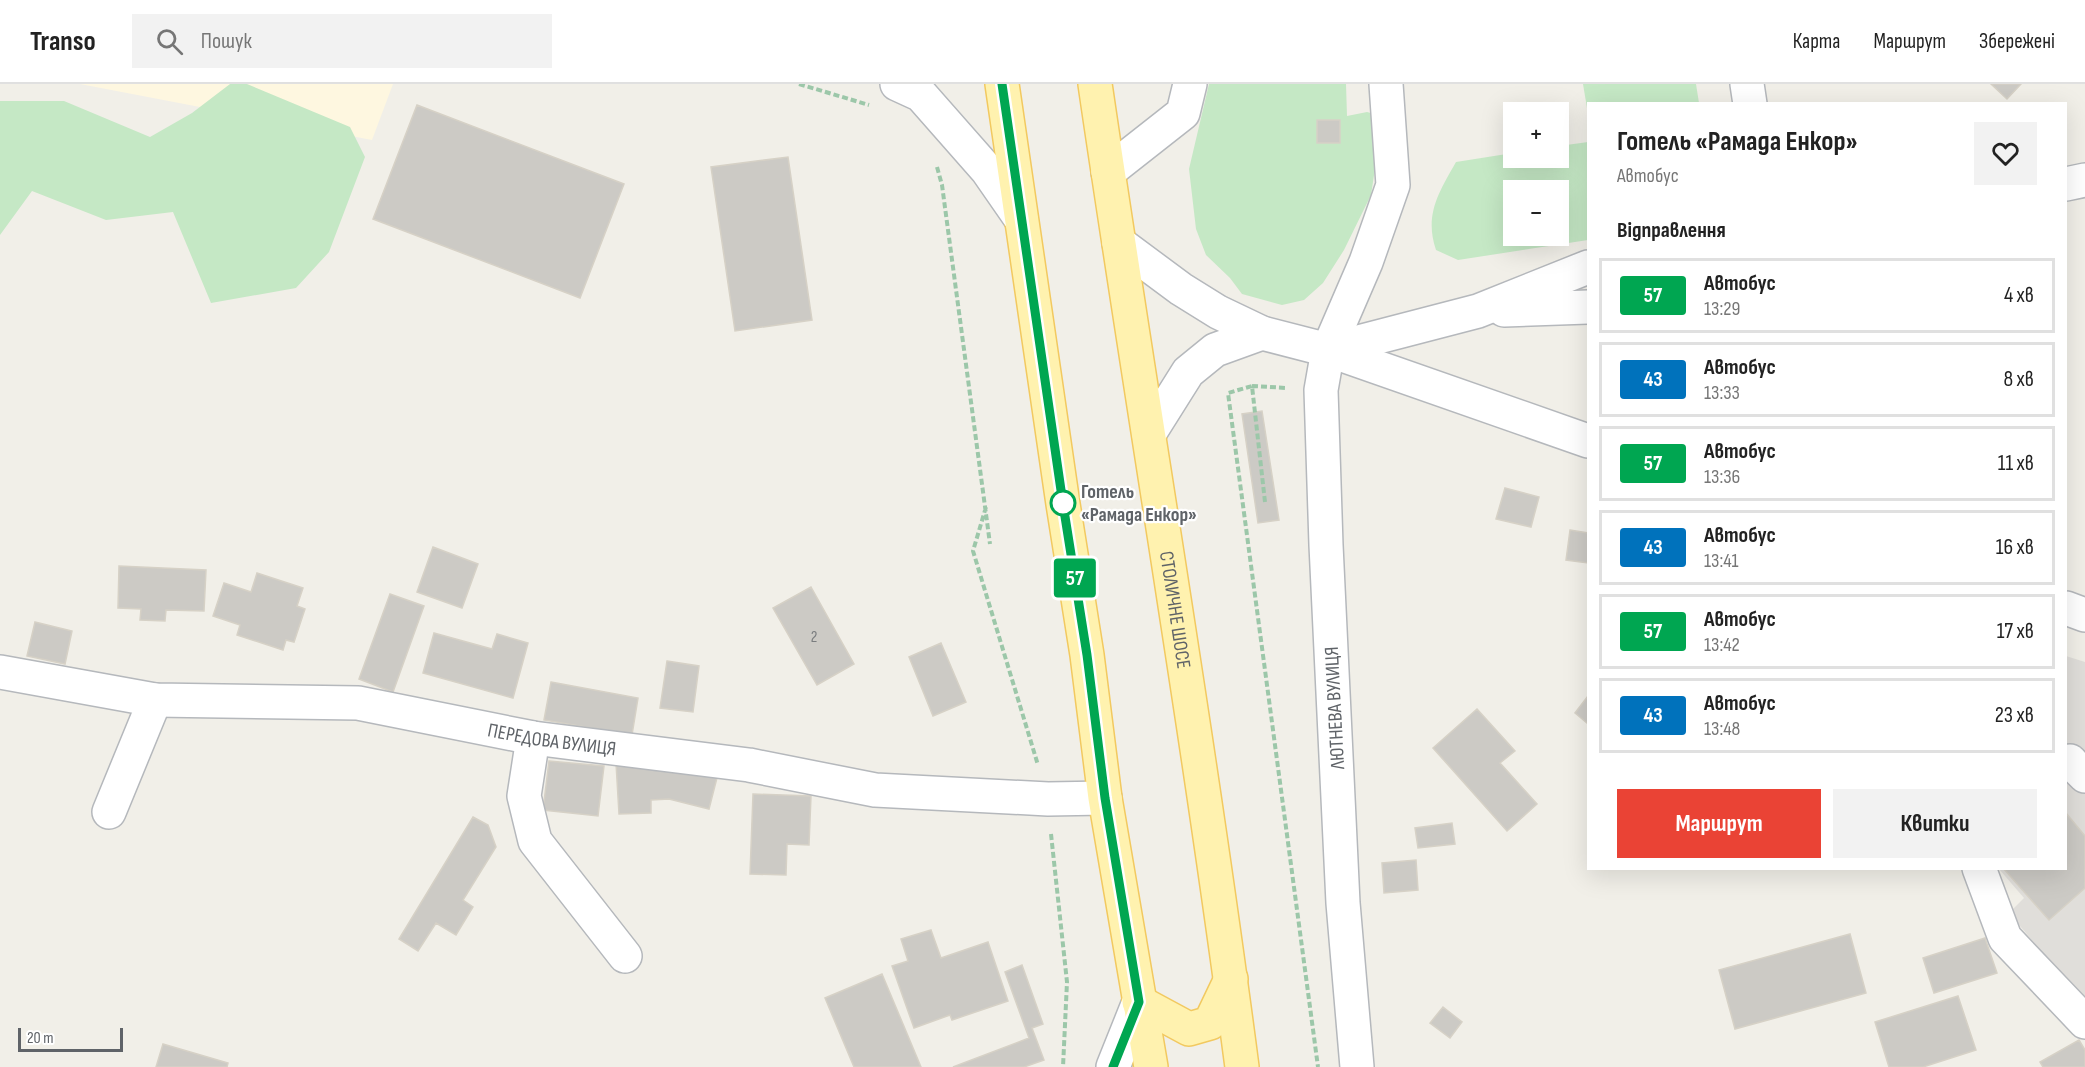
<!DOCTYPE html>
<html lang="uk">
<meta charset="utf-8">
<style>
:root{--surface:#fff;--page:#f2f2f2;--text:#222;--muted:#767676;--line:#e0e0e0;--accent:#ea4335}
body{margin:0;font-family:"Sofia Sans Condensed",sans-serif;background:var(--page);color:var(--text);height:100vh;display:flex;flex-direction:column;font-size:22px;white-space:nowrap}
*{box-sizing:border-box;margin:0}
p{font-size:20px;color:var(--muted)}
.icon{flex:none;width:33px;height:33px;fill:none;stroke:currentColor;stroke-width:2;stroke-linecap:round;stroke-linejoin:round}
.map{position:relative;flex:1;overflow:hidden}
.side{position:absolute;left:1587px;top:18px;width:480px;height:768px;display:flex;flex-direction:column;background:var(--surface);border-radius:0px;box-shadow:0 6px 24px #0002}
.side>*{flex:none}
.badge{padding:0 12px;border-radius:4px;font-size:21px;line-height:39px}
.tools{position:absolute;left:1503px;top:18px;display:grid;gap:12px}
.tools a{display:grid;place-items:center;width:66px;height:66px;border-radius:0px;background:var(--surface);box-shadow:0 6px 24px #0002;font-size:30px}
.scale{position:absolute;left:18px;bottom:15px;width:105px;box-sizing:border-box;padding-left:6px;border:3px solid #5f6368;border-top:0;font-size:16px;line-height:21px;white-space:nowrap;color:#5f6368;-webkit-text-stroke:4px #fff;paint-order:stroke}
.map>.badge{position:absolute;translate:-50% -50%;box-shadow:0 0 0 3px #fff}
h2{padding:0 30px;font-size:22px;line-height:54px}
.round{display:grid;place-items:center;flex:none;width:63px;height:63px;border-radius:0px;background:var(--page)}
.head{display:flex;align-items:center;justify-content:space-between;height:102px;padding:0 30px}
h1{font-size:28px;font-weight:700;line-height:45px}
.primary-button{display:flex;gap:12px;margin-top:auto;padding:12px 30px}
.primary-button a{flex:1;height:69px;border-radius:0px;background:var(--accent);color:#fff;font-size:24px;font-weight:700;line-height:69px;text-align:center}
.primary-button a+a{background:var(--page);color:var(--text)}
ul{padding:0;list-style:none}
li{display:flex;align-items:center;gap:18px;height:75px;margin:0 12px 9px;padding:0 18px;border:3px solid var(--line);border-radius:0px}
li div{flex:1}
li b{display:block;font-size:22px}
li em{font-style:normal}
li .badge{min-width:66px;font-weight:700;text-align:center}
header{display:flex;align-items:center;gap:36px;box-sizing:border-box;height:84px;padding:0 30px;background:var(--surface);border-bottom:2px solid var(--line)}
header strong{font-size:28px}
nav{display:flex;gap:33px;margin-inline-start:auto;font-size:21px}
.search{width:420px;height:54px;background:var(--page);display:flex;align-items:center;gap:15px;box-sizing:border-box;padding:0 21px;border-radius:0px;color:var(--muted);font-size:22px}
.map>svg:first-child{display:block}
.commercial{fill:#fef7e0}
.industrial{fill:#e0deda}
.green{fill:#c5e8c5;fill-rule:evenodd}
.building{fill:#cccac5;stroke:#d6d1c6;stroke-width:1.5}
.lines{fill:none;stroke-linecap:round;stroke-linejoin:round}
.minor-casing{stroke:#b5b8bc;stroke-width:36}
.major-casing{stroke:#f2c960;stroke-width:36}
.path{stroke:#9cc7a9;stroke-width:4;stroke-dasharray:6 3;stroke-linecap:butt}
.minor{stroke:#fff;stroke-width:33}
.major{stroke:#fff2af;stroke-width:33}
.line-casing{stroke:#fff;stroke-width:14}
.line{stroke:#00a651;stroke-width:9}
.stop-dot{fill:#fff;stroke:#00a651;stroke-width:3}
.labels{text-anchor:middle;stroke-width:4.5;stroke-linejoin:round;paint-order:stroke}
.number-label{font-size:16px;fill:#7a7d7f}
.stop-label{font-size:20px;font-weight:bold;fill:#5f6368;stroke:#fff;text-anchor:start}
.street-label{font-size:20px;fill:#5f6368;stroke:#fff}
</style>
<header>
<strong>Transo</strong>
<div class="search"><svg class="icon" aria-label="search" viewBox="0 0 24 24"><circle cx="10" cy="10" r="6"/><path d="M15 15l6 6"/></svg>Пошук</div>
<nav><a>Карта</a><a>Маршрут</a><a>Збережені</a></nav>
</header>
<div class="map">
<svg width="2085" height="983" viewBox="0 0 2085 983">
<rect width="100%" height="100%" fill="#f1efe8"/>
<path class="commercial" d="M80 0H393L372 56Z"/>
<path class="industrial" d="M2066 572 2085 578V919L2009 829 2024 814 1999 785 2066 784Z"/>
<path class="green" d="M230 0H247L350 43 365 73 329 168 296 204 211 219 173 128 106 136 32 107 0 151V17H64L150 53 192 29Z
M1209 0H1346L1347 32 1367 28 1378 31 1380 52 1371 111 1344 166 1323 199 1304 216 1282 221 1242 210 1230 194 1206 171 1196 145 1189 85Z
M1583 0H1696L1699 19 1588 20V30Z
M1588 58V156L1458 176 1436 166C1424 131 1439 108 1456 78L1513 69 1514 74H1558L1559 62ZM1558 106V152H1514V106Z"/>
<path class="building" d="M1991 0H2021L2007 15Z
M417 21 624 100 580 214 373 135Z
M1317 36H1340V59H1317Z
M788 73 812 236 735 247 711 83Z
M1262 327 1279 436 1258 439 1242 330Z
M1505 404 1539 413 1531 443 1496 435Z
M1570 446 1588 449V479L1566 476Z
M433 463 478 480 462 524 417 508Z
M119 482 206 486 204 527 166 526 165 537 140 536 141 525 118 524Z
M257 489 303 504 297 522 305 525 294 558 286 556 283 566 237 551 240 541 213 532 224 499 251 508Z
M811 503 854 580 817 601 773 524Z
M390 510 424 522 393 608 359 595Z
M35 538 72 547 65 580 27 572Z
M434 549 492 565 497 550 528 559 513 614 423 589Z
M941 559 966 618 933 632 909 573Z
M667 577 699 582 693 628 660 624Z
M551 598 638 614 632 651 544 636Z
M1588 612V640L1575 629Z
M1477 625 1515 667 1500 679 1537 720 1507 747 1433 664Z
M549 677 604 682 598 732 543 726Z
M616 679 718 690 709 725 669 715 651 716V729L619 730Z
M753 710 811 712 809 761 787 760 786 791 750 790Z
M2066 729 2085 752V804L2049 836 2003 784H2066Z
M473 733 488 741 496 763 463 816 473 823 456 851 436 839 418 867 399 855Z
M1452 739 1455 760 1418 764 1415 744Z
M1416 776 1418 806 1384 809 1382 779Z
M931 846 941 874 988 858 1008 917 952 936 950 931 914 944 892 882 908 877 901 855Z
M1850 850 1866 909 1735 945 1719 886Z
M1985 854 1997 889 1934 909 1923 874Z
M1022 881 1043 940 1032 944 1044 976 1024 983H953L1029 954 1005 888Z
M882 890 921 983H854L825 914Z
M1958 912 1976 966 1923 983H1889L1875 938Z
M1443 923 1462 938 1450 954 1430 939Z
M2079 956 2085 966V983H2043L2040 978Z
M163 960 228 979 227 983H156Z"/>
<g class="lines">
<g class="minor-casing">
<g id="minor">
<path d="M897 0 921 11 987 86 1021 135"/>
<path d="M1747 0 1750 20"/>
<path d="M1108 88 1183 29 1190 0"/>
<path d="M2066 100 2085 96"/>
<path d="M1119 159 1181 205 1218 228 1262 249 1328 266 1588 357"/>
<path d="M1504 226 1588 223"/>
<path d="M1328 266 1478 227 1588 183"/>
<path d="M1149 350 1188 288 1215 266 1262 249"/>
<path d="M2066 524 2085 531"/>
<path id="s1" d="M0 588 155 616 358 619 533 654 749 681 875 706 1048 715 1105 714"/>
<path d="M533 654 524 712 535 757 625 872"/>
<path d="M2070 677 2085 692"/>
<path d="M109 728 155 616"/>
<path d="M1979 784 2005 854 2085 938"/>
<path d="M1113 983 1139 918"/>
<path d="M1357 983 1343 819 1326 461 1321 306 1328 266 1366 178 1393 101 1386 0"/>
</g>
</g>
<g class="major-casing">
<g id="major">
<path d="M1002 0 1063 420 1087 571 1105 714 1151 983"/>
<path id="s2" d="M1095 0C1143 328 1199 654 1242 983"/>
<path d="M1139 918 1189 945 1210 939 1231 895"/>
</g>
</g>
<path class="path" d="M799 0 869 21
M937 83 942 101 990 460
M1252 302 1287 304
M1265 418 1252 302 1228 309 1318 983
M986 423 973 467 1038 681
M1051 750 1067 898 1063 983"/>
<use href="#minor" class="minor"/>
<use href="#major" class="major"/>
</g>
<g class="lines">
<g class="line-casing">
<path id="line" d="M1002 0 1063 420 1087 571 1105 714 1139 918 1113 983"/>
</g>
<use href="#line" class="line"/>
</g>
<circle class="stop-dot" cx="1063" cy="419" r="12"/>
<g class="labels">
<g class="number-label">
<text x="814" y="558">2</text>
</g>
<g class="stop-label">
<text x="1081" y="414">Готель<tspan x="1081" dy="23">«Рамада Енкор»</tspan></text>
</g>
<g class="street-label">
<text dy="7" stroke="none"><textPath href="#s2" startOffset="532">СТОЛИЧНЕ ШОСЕ</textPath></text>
<text transform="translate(1334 624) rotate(-93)" y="7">ЛЮТНЕВА ВУЛИЦЯ</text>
<text dy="7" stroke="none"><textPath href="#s1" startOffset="558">ПЕРЕДОВА ВУЛИЦЯ</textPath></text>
</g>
</g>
</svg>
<div class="tools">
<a>+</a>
<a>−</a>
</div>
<div class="scale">20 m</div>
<b class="badge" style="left:1075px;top:494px;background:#00a651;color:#fff">57</b>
<section class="side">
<div class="head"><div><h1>Готель «Рамада Енкор»</h1><p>Автобус</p></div><a class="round"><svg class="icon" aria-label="heart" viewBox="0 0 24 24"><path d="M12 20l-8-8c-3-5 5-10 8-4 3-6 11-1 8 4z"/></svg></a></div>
<h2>Відправлення</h2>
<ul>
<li><span class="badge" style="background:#00a651;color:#fff">57</span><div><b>Автобус</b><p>13:29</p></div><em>4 хв</em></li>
<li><span class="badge" style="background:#0072bc;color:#fff">43</span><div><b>Автобус</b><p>13:33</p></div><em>8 хв</em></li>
<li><span class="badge" style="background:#00a651;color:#fff">57</span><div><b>Автобус</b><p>13:36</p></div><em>11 хв</em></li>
<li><span class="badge" style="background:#0072bc;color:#fff">43</span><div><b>Автобус</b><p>13:41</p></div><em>16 хв</em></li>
<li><span class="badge" style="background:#00a651;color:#fff">57</span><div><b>Автобус</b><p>13:42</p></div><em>17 хв</em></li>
<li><span class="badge" style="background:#0072bc;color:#fff">43</span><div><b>Автобус</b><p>13:48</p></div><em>23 хв</em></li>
</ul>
<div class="primary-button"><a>Маршрут</a><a>Квитки</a></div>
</section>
</div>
